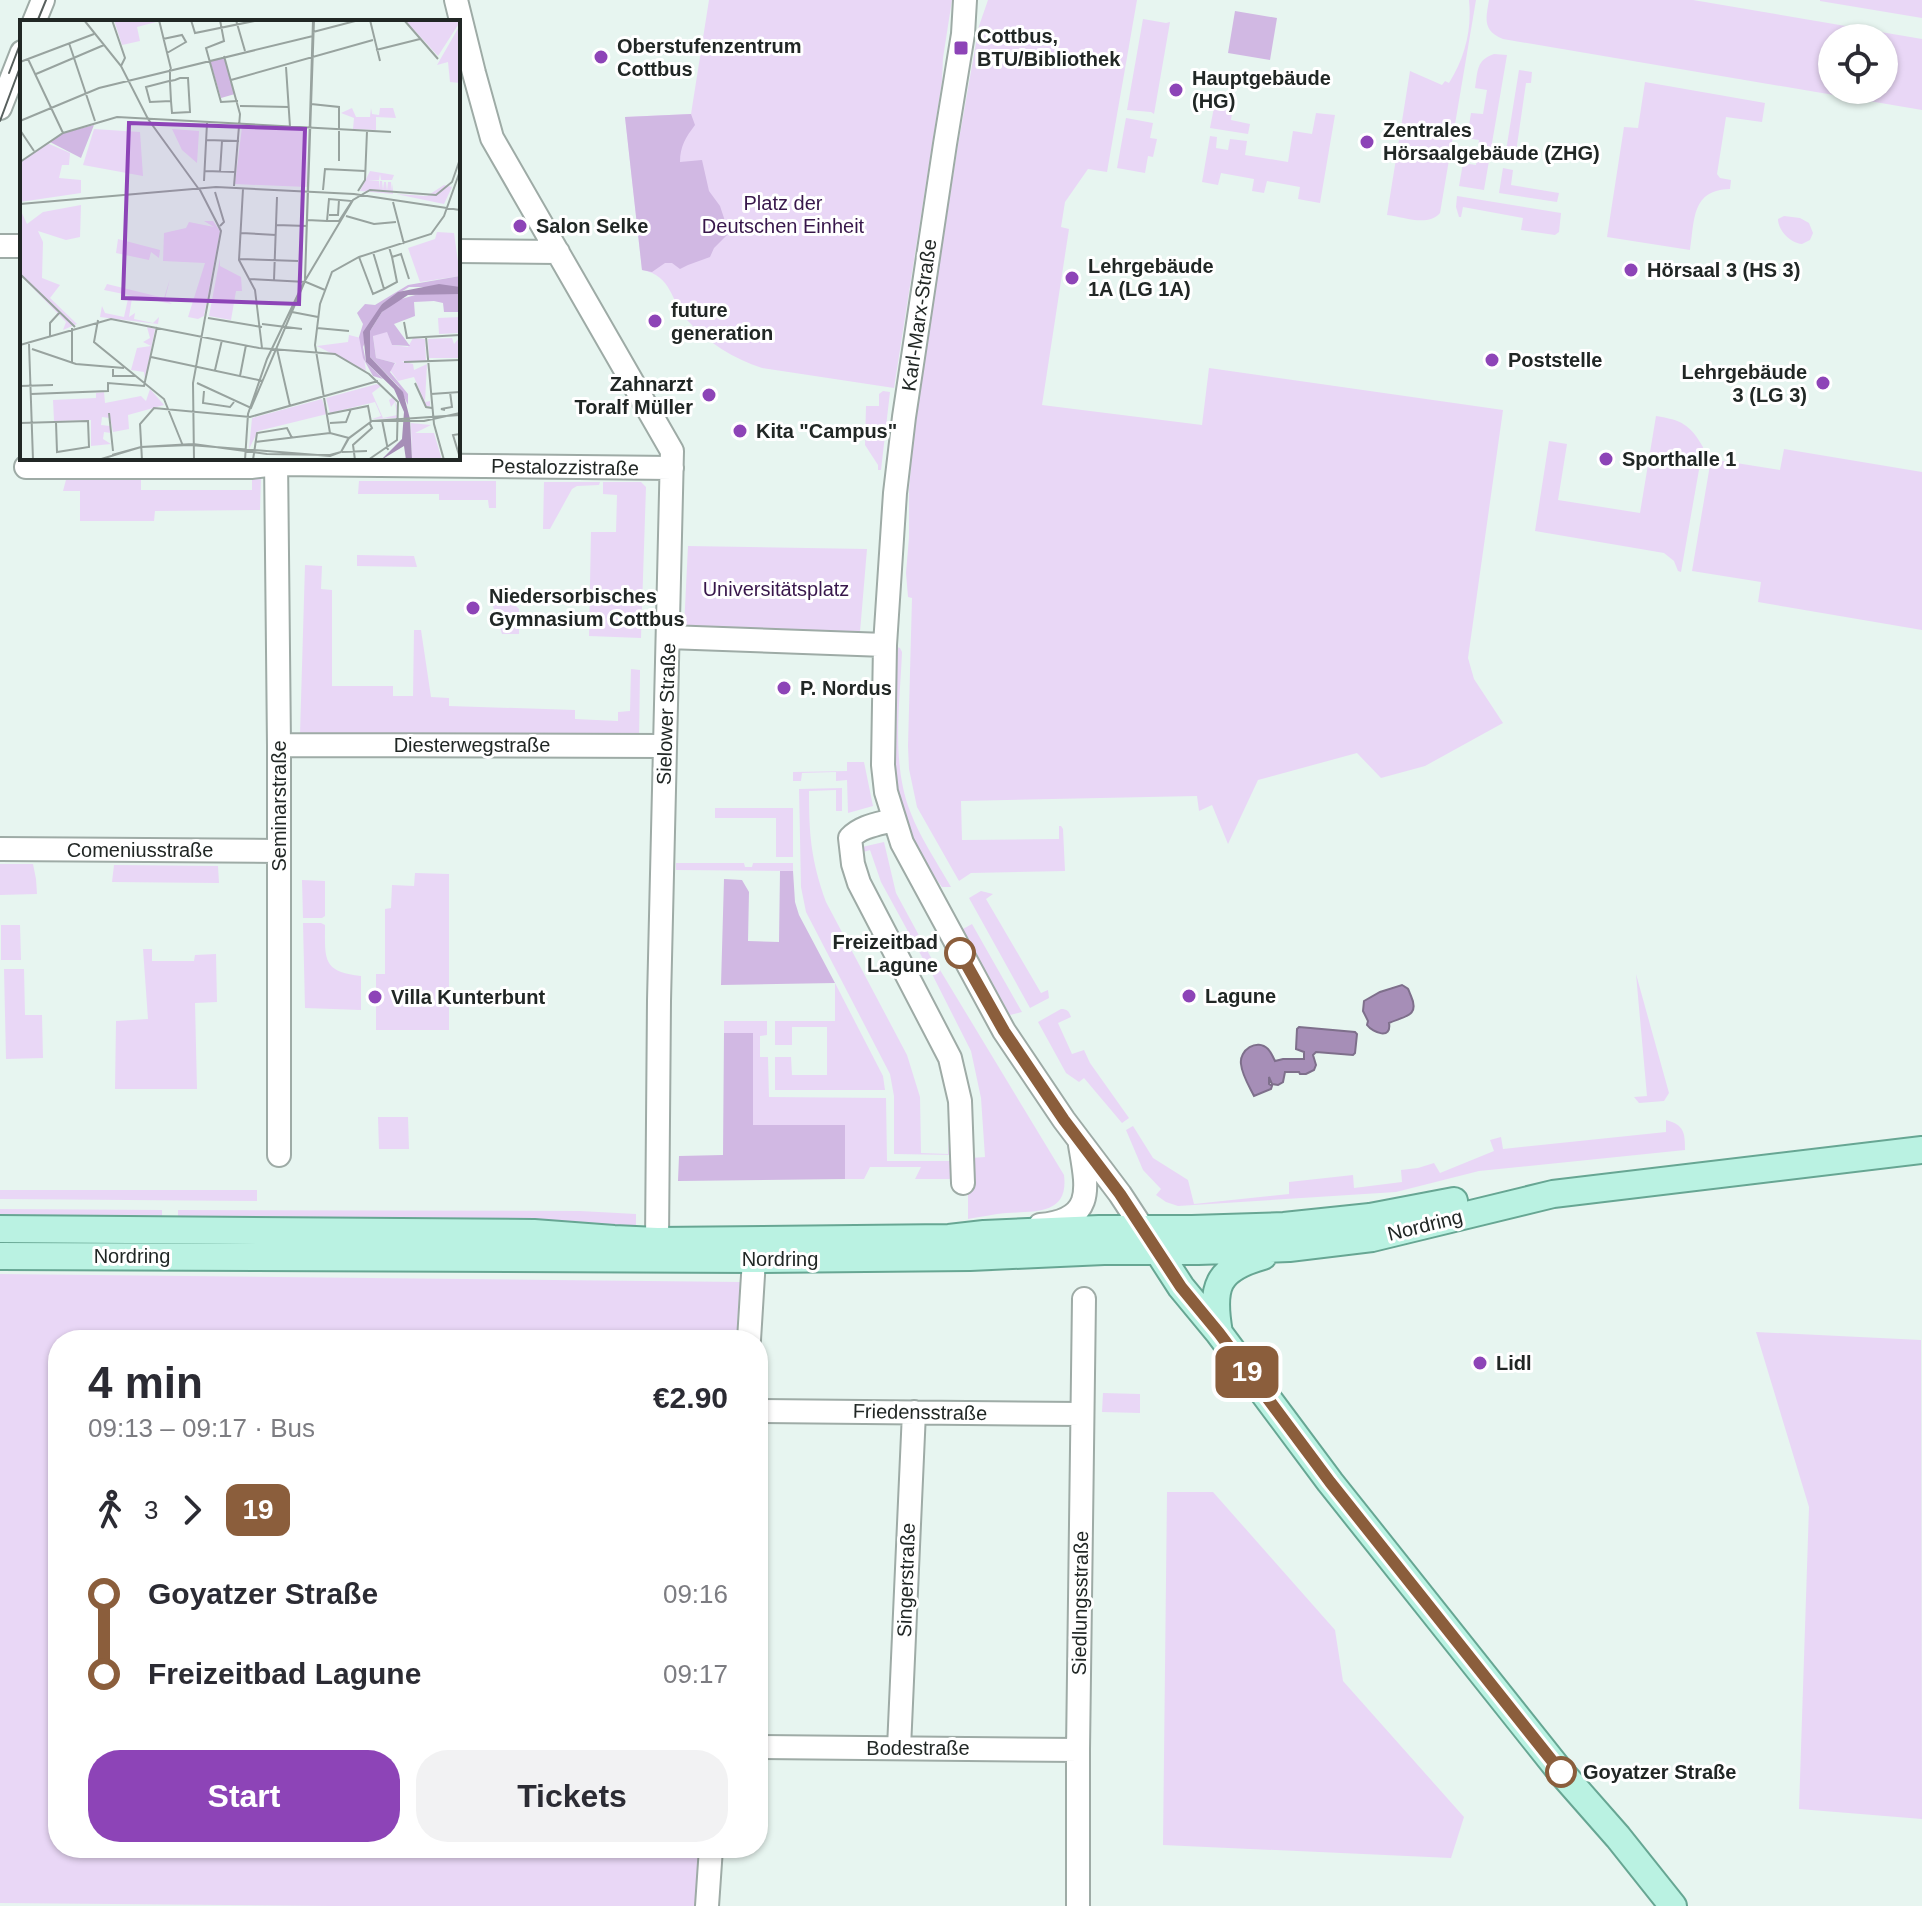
<!DOCTYPE html>
<meta charset="utf-8">
<style>
:root{--surface:#fff;--page:#f2f2f3;--text:#2b2b33;--muted:#7c7c81;--accent:#8d44b7}
body{margin:0;font-family:Arial,sans-serif;background:var(--page);color:var(--text);height:100vh;display:flex;flex-direction:column;font-size:30px;white-space:nowrap}
*{box-sizing:border-box;margin:0}
p{font-size:26px;color:var(--muted)}
.icon{flex:none;width:44px;height:44px;fill:none;stroke:currentColor;stroke-width:2;stroke-linecap:round;stroke-linejoin:round}
.map{position:relative;flex:1;overflow:hidden}
.sheet{position:absolute;left:48px;top:1330px;width:720px;height:528px;display:flex;flex-direction:column;background:var(--surface);border-radius:32px;box-shadow:0 2px 6px #0004}
.sheet>*{flex:none}
.badge{padding:0 16px;border-radius:12px;font-size:28px;line-height:52px}
.tools{position:absolute;left:1818px;top:24px;display:grid;gap:16px}
.tools a{display:grid;place-items:center;width:80px;height:80px;border-radius:50%;background:var(--surface);box-shadow:0 2px 6px #0004;font-size:40px}
.map>.badge{position:absolute;translate:-50% -50%;box-shadow:0 0 0 4px #fff}
.legs{display:flex;align-items:center;gap:12px;height:88px;padding:0 40px;font-size:26px}
.legs p{margin-inline-start:auto}
.summary{display:flex;align-items:center;justify-content:space-between;height:136px;padding:0 40px}
h1{font-size:44px;font-weight:700;line-height:60px}
.primary-button{display:flex;gap:16px;margin-top:auto;padding:16px 40px}
.primary-button a{flex:1;height:92px;border-radius:32px;background:var(--accent);color:#fff;font-size:32px;font-weight:700;line-height:92px;text-align:center}
.primary-button a+a{background:var(--page);color:var(--text)}
ul{padding:0 40px;list-style:none}
li{display:flex;align-items:center;gap:28px;height:80px;font-size:30px}
li i{display:grid;place-items:center;width:12px;height:100%;margin:0 10px;background:currentColor}
li i::after{content:'';width:20px;height:20px;margin:-10px;border:6px solid;border-radius:50%;background:var(--surface)}
li p{margin-inline-start:auto}
li:first-child i{background:linear-gradient(#0000 50%,currentColor 0)}
li:last-child i{background:linear-gradient(currentColor 50%,#0000 0)}
.map>svg:first-child{display:block}
.green{fill:#e9d7f6;fill-rule:evenodd}
.forest{fill:#d1b8e3}
.water{fill:#a68eb7;stroke:#7e6f8b;stroke-width:2}
.lines{fill:none;stroke-linecap:round;stroke-linejoin:round}
.minor-casing{stroke:#9eaba6;stroke-width:26}
.major-casing{stroke:#67a693;stroke-width:30}
.minor{stroke:#fff;stroke-width:22}
.major{stroke:#baf2e2;stroke-width:26}
.tram{stroke:#575f5d;stroke-width:2}
.line-1-casing{stroke:#fff;stroke-width:18}
.line-1{stroke:#8b5e3c;stroke-width:12}
.poi-dot{fill:#8d44b7;stroke:#fff;stroke-width:3}
.stop-1-dot{fill:#fff;stroke:#8b5e3c;stroke-width:4}
.labels{text-anchor:middle;stroke-width:6;stroke-linejoin:round;paint-order:stroke}
.poi-label{font-size:20px;font-weight:bold;fill:#212725;stroke:#fff;text-anchor:start}
.park-label{font-size:20px;fill:#38174b;stroke:#fff}
.street-label{font-size:20px;fill:#212725;stroke:#fff}
.stop-label{font-size:20px;font-weight:bold;fill:#212725;stroke:#fff;text-anchor:end}
.inset-road{fill:none;stroke:#98a39f;stroke-width:2}
.view{fill:#8d44b7;fill-opacity:0.15;stroke:#8d44b7;stroke-width:4}
.inset-edge{fill:none;stroke:#212725;stroke-width:4}
</style>
<div class="map">
<svg width="1922" height="1906" viewBox="0 0 1922 1906">
<rect width="100%" height="100%" fill="#e7f5f0"/>
<path class="green" d="M709 0H952L943 58 942 81 894 388 762 368C734 359 707 342 687 320 670 301 673 276 642 270L625 117 691 114Z
M988 0H1137L1107 172 1088 169 1065 202 1061 227 1069 229 1042 405 1202 425 1209 368 1503 410 1468 658 1474 679 1503 723 1425 766 1381 778 1357 753 1258 780 1228 844 1212 805 1199 811 1197 796 961 801 962 840 1059 839V826H1061L1063 829 1065 871 971 873 959 881 917 807 909 769 908 746 912 598 908 597 906 573 909 537V490L915 418 958 145 979 26Z
M1469 0H1476L1440 213C1428 227 1404 217 1387 215L1410 71 1442 85 1445 81 1449 83C1465 57 1472 30 1469 0Z
M1489 0H1693L1922 39V110L1503 39C1482 31 1486 18 1489 0ZM1884 38V90H1832V38Z
M1820 0H1922V18L1820 1Z
M1143 19 1166 23 1170 22 1154 114 1151 112 1127 110Z
M1494 54 1507 55 1484 190 1459 186 1463 163 1476 165 1479 140 1467 138 1471 113 1483 114 1487 90 1475 88C1478 71 1476 60 1494 54Z
M1519 70 1532 72 1531 83H1526L1515 159 1505 157Z
M1645 82 1765 103 1762 122 1726 117 1717 174 1720 178 1731 180 1730 189C1691 190 1695 220 1690 250L1607 237 1624 127 1638 128Z
M1216 97 1234 100 1231 120 1250 124 1248 134 1210 128Z
M1316 113 1335 115 1320 203 1298 199 1300 187 1267 181 1264 193 1252 191 1254 179 1221 173 1218 185 1202 182 1210 136 1217 137 1216 148 1228 150 1230 139 1247 141 1245 155 1288 162 1293 131 1312 134Z
M1126 118 1153 123 1150 138 1157 139 1153 157 1148 156 1145 173 1117 168Z
M1503 168 1513 170 1511 185 1559 193 1557 202 1499 193Z
M1457 196 1561 213 1559 232 1555 235 1521 230 1523 218 1463 207 1461 217H1459L1456 207Z
M1784 216 1800 218 1809 223 1813 233 1810 240 1802 244C1790 243 1778 230 1778 219Z
M883 391 890 392 881 470H878V465L865 445 866 406H879V394Z
M1656 416C1681 420 1690 424 1703 447L1681 572 1678 571 1674 561 1664 553 1535 531 1549 441 1567 444 1558 500 1640 513Z
M1784 449 1922 472V630L1758 602 1761 582 1692 571 1711 459 1780 470Z
M67 476H141V490H252V476H261L260 510 155 511 154 521H80V491H63Z
M359 481H496V508H489L488 500H439V494H358Z
M544 482H600L599 485 577 486 572 489 550 529H543Z
M603 482H641L646 487 641 638 589 636 591 532H616L617 495 603 494Z
M688 546 867 549 860 632 684 628Z
M357 555 414 556 417 567 357 566Z
M305 565 322 566 321 589 332 590V686H393V696H413L414 630H421L431 697 449 698V706L575 710V719L618 721V712L630 711 631 669 640 670 639 739 300 734Z
M497 587 519 609V634H502L489 594Z
M897 647 900 648 902 652C900 703 891 762 910 811 920 838 937 862 951 887H942C933 874 920 860 914 846 887 782 895 715 897 647Z
M847 762H864L873 806 848 813 847 780 836 781V772L802 773 801 781H793V772L847 771Z
M842 788V811H836V790L809 791C809 835 811 860 826 902L907 1055 920 1097 921 1153 948 1154 949 1137H955V1155L894 1154V1096L890 1074 806 912 801 887 799 789Z
M715 808H793V857H776V818H715Z
M884 842 896 893 935 965 928 968 881 882 870 850 860 853 862 847Z
M676 863H744L745 867H752L753 863H793V871L676 870Z
M0 864H33L36 879 37 894 0 895Z
M114 865 218 866 219 883 112 882Z
M415 873 449 874V1030H376V974H385V909L391 908 392 885 414 886Z
M302 880 325 881V916L322 918H303Z
M981 891 993 894 986 899 1041 993 1048 990 1049 998 1030 1008 969 898Z
M303 923H321L325 925C325 959 322 972 361 976V1010L305 1008Z
M972 924 1022 1012 1010 1015 963 929Z
M1 925H20L21 960H1Z
M143 949H152V961H194L195 955 216 954 217 1002 195 1003 197 1089H115L116 1021 148 1019Z
M4 969H24L25 1015H42L43 1058 6 1059Z
M940 970 1064 1175C1069 1215 1035 1211 1006 1213 994 1214 981 1217 968 1219V1183L971 1158 985 1157 981 1098 971 1051 932 974Z
M1636 974 1669 1093 1664 1101 1639 1103 1634 1097 1647 1096Z
M835 983 883 1076 885 1090H775V1057H791L792 1075H827V1027H792V1045H775V1021H835Z
M1061 1009C1067 1009 1069 1011 1071 1017L1058 1023 1072 1054 1084 1050 1090 1063 1129 1118 1122 1123 1084 1078 1079 1082 1066 1073 1038 1022Z
M724 1021H767V1035L760 1036V1057H768L769 1097 886 1098 887 1161H955L956 1179H915L921 1167H870L864 1179H845L844 1125H753V1034L724 1033Z
M378 1117H408L409 1149H379Z
M1666 1120C1684 1125 1685 1132 1685 1150L1479 1171 1396 1192 1178 1206 1166 1202 1156 1195 1161 1189 1143 1170 1126 1130 1133 1126 1153 1158 1188 1180 1194 1204 1289 1194V1182L1353 1175 1354 1188 1402 1182 1401 1170 1418 1168 1434 1163 1440 1173 1494 1151 1490 1140 1501 1137 1503 1149 1666 1132Z
M0 1190H257V1201L0 1199Z
M0 1209 162 1210V1219L0 1218Z
M178 1210 580 1211 636 1214V1228L178 1220Z
M0 1274 740 1282 736 1340H58V1848H699L695 1906H332L0 1903Z
M1756 1332 1921 1340 1922 1819 1799 1809 1809 1507Z
M1103 1393 1140 1394V1413L1102 1412Z
M1167 1492H1213L1335 1630 1343 1681 1464 1817 1451 1858 1163 1845Z"/>
<path class="forest" d="M1235 11 1277 18 1270 60 1228 53Z
M691 114 695 125C686 137 680 146 680 162L702 160 709 191 720 206 729 233 714 248 710 257 688 265 680 269 672 263H665L652 272 642 270 625 117Z
M780 871H793L795 902 799 915 835 983 721 985 724 879 742 880 749 892 748 941 779 942Z
M724 1033H753V1125H845V1179L678 1181 679 1156 723 1155Z"/>
<path class="water" d="M1402 985C1410 990 1407 987 1411 996 1420 1016 1405 1016 1389 1023 1392 1040 1373 1033 1367 1025L1368 1021 1363 1011 1364 1001 1380 992Z
M1299 1027 1355 1032 1357 1034 1355 1053 1353 1055 1316 1052 1313 1055 1316 1065 1314 1070 1306 1074H1300L1299 1072H1285L1283 1082 1278 1085 1272 1084 1269 1077V1084L1272 1086 1271 1089 1254 1096C1249 1086 1242 1075 1241 1064 1239 1050 1257 1038 1268 1049 1271 1052 1274 1059 1275 1061L1283 1059H1304V1052L1296 1049 1297 1029Z"/>
<g class="lines">
<g class="minor-casing">
<path id="minor" d="M456 0 474 73 492 138 672 451 659 1001 657 1241
M965 0 963 34 945 144 904 417 895 493 885 645 883 765 886 792 902 843 1004 1031 1064 1120 1120 1194 1143 1229
M34 22 43 0
M0 108 22 52
M0 246H22
M458 251 558 252
M276 458 279 745V1155
M26 467H251L276 464 672 468
M668 637 885 645
M279 745 664 746
M893 820C879 824 861 826 850 838L853 864 859 883 950 1058 960 1101 963 1183
M0 849 279 851
M1040 1225C1096 1220 1087 1187 1080 1145
M749 1340 754 1259
M758 1411 1082 1414
M758 1747 1078 1750
M899 1748 914 1412
M707 1906 711 1848
M1078 1906V1750L1084 1299"/>
</g>
<g class="major-casing">
<path id="major" d="M0 1229 534 1233 614 1239 657 1241 949 1238 984 1234 1099 1229H1192L1284 1226 1370 1217 1454 1201
M1150 1239 1181 1287 1219 1333 1330 1482 1560 1771 1618 1837 1673 1906
M0 1256 754 1259 970 1257 1104 1251H1198L1289 1248 1372 1238 1553 1194 1922 1150
M1219 1333C1211 1287 1216 1269 1263 1256"/>
</g>
<use href="#minor" class="minor"/>
<use href="#major" class="major"/>
<path class="tram" d="M37 22 46 0
M9 73 22 39
M0 121 22 62"/>
</g>
<g class="lines">
<g class="line-1-casing">
<path id="line-1" d="M960 953 1004 1031 1064 1120 1120 1194 1181 1287 1219 1333 1330 1482 1561 1772"/>
</g>
<use href="#line-1" class="line-1"/>
</g>
<g class="poi-dot">
<rect x="953" y="40" width="16" height="16" rx="4"/>
<circle cx="601" cy="57" r="8"/>
<circle cx="1176" cy="90" r="8"/>
<circle cx="1367" cy="142" r="8"/>
<circle cx="520" cy="226" r="8"/>
<circle cx="1631" cy="270" r="8"/>
<circle cx="1072" cy="278" r="8"/>
<circle cx="655" cy="321" r="8"/>
<circle cx="1492" cy="360" r="8"/>
<circle cx="1823" cy="383" r="8"/>
<circle cx="709" cy="395" r="8"/>
<circle cx="740" cy="431" r="8"/>
<circle cx="1606" cy="459" r="8"/>
<circle cx="473" cy="608" r="8"/>
<circle cx="784" cy="688" r="8"/>
<circle cx="1189" cy="996" r="8"/>
<circle cx="375" cy="997" r="8"/>
<circle cx="1480" cy="1363" r="8"/>
</g>
<g class="stop-1-dot">
<circle cx="960" cy="953" r="14"/>
<circle cx="1561" cy="1772" r="14"/>
</g>
<g class="labels">
<g class="poi-label">
<text x="977" y="43">Cottbus,<tspan x="977" dy="23">BTU/Bibliothek</tspan></text>
<text x="617" y="53">Oberstufenzentrum<tspan x="617" dy="23">Cottbus</tspan></text>
<text x="1192" y="85">Hauptgebäude<tspan x="1192" dy="23">(HG)</tspan></text>
<text x="1383" y="137">Zentrales<tspan x="1383" dy="23">Hörsaalgebäude (ZHG)</tspan></text>
<text x="536" y="233">Salon Selke</text>
<text x="1088" y="273">Lehrgebäude<tspan x="1088" dy="23">1A (LG 1A)</tspan></text>
<text x="1647" y="277">Hörsaal 3 (HS 3)</text>
<text x="671" y="317">future<tspan x="671" dy="23">generation</tspan></text>
<text x="1508" y="367">Poststelle</text>
<text x="1807" y="379" text-anchor="end">Lehrgebäude<tspan x="1807" dy="23">3 (LG 3)</tspan></text>
<text x="693" y="391" text-anchor="end">Zahnarzt<tspan x="693" dy="23">Toralf Müller</tspan></text>
<text x="756" y="438">Kita "Campus"</text>
<text x="1622" y="466">Sporthalle 1</text>
<text x="489" y="603">Niedersorbisches<tspan x="489" dy="23">Gymnasium Cottbus</tspan></text>
<text x="800" y="695">P. Nordus</text>
<text x="1205" y="1003">Lagune</text>
<text x="391" y="1004">Villa Kunterbunt</text>
<text x="1496" y="1370">Lidl</text>
</g>
<g class="park-label">
<text x="783" y="210">Platz der<tspan x="783" dy="23">Deutschen Einheit</tspan></text>
<text x="776" y="596">Universitätsplatz</text>
</g>
<g class="street-label">
<text transform="translate(919 315) rotate(-82)" y="7">Karl-Marx-Straße</text>
<text transform="translate(565 467) rotate(1)" y="7">Pestalozzistraße</text>
<text transform="translate(666 714) rotate(-88)" y="7">Sielower Straße</text>
<text x="472" y="752">Diesterwegstraße</text>
<text transform="translate(279 806) rotate(-90)" y="7">Seminarstraße</text>
<text x="140" y="857">Comeniusstraße</text>
<text transform="translate(1425 1225) rotate(-14)" y="7">Nordring</text>
<text x="132" y="1263">Nordring</text>
<text x="780" y="1266">Nordring</text>
<text transform="translate(920 1412) rotate(1)" y="7">Friedensstraße</text>
<text transform="translate(906 1580) rotate(-88)" y="7">Singerstraße</text>
<text transform="translate(1080 1603) rotate(-89)" y="7">Siedlungsstraße</text>
<text x="918" y="1755">Bodestraße</text>
</g>
<g class="stop-label">
<text x="938" y="949">Freizeitbad<tspan x="938" dy="23">Lagune</tspan></text>
<text x="1583" y="1779" text-anchor="start">Goyatzer Straße</text>
</g>
</g>
<g transform="translate(20 20)">
<rect width="440" height="440" fill="#e7f5f0"/>
<path d="M94 0H136V2L117 7 120 21 102 25ZM385 0H436L440 2 418 36ZM440 5V63L430 62 428 42 417 45ZM332 88 336 97H350L351 88 352 94 359 95 360 88H373L376 98 356 97V110L333 109 334 98 321 93ZM222 107 287 110V167L215 164ZM74 109 120 112 123 156 63 145ZM152 109 179 111 177 143 162 130ZM27 123 50 133 49 145H42L39 158 61 160V173L0 182V142ZM350 151 374 155 372 160H361L360 154 359 160H348L359 161V169L360 161H362L363 170 364 162H366L367 171 368 162H371L372 171 373 163V174L340 171ZM424 165 432 167 424 184 376 174 407 176ZM61 185 60 217 46 220 18 211 23 222 22 258 40 265 30 278 57 304 43 310 46 302 0 255V189L7 204 23 192ZM184 201H193L200 211 184 296 178 299 168 297 185 243 143 241 144 213 166 208 169 202 194 207ZM417 212 434 213 440 256 400 262 388 228 415 219ZM98 219 140 230 139 238 131 232 129 240 96 233ZM200 238V246L221 257 222 271H216L211 300 189 296ZM150 259 145 279 152 284 84 270 87 264 144 278ZM103 276 112 278 109 297 115 293 114 299 133 303 139 297 138 304 80 297 82 286 85 293 104 297 108 279 102 280ZM440 297V313L419 314 418 298ZM127 307 135 309 125 360 124 352 111 350 117 328 131 326 123 322 130 318ZM367 311 372 325 388 327 393 318 405 319 406 341H381L393 344 394 350 407 344 405 382 410 381V386H406L394 357 378 361 370 350 376 343 356 338 353 315ZM329 315 341 318 346 351 297 326 328 322ZM440 317V338H409L408 319 432 318 434 324ZM357 364 361 366 352 373 363 398 377 395 375 382 371 387 369 380 373 377 378 388 377 398 352 399 361 396 355 382 310 393 306 378ZM130 369 144 385 108 395 109 409 93 412 90 398 82 397 81 405 90 406 91 413 84 412 83 419 91 424 71 426V400L34 401 33 380 76 378V373L84 372 85 383 121 376 126 381ZM302 379 307 394 238 411 229 429 232 398ZM391 403 411 405 395 413H414L422 440H392Z" fill="#e9d7f6"/>
<path d="M204 38 215 74 201 78 190 41ZM74 105 61 138 30 122 43 113ZM440 256V267H389L362 284 343 327 346 342 363 359 353 356 343 338 339 317 343 304 337 293 345 284 355 285 388 265ZM409 271 440 274V292H424L423 283 414 281 394 282 395 296 374 304 390 326 372 325 367 312 353 316 356 338 375 343 370 352 388 374V385L379 367 350 337V311L362 292 378 280Z" fill="#d1b8e3"/>
<path d="M419 264 440 267V274L388 275 362 292 350 311V337L383 372 390 399 392 440H386L384 426 361 440 382 419 384 392 374 369 346 342 343 312 362 284 378 272Z" fill="#a68eb7"/>
<path class="inset-road" d="M64 0 101 46 128 99 178 168M92 0 105 38 101 46M139 0 151 49M171 0 175 13 239 0M200 0 204 21 186 28 201 82 218 81M216 0 225 31M350 0 360 41M384 0 418 39M293 12 339 0M143 19 162 15 166 22 147 33M49 23 75 101M356 30 400 19M204 36 220 94 214 166M8 39 43 113M0 42 74 14M266 47 270 107M150 49V62L151 81 152 93 170 92 168 58H160L155 60 150 61H149L126 67 130 82 151 81M16 54 84 25M211 60 353 20M291 84 319 87V141M220 86 269 87M0 101 79 68 293 16M0 110 14 131M186 120 219 121M0 142 43 113 97 97 371 112M185 151 216 152M200 152 202 121M184 161 187 103M223 169 219 240 235 270 242 328M303 170 305 149 345 151M338 171 345 160 347 111M195 172 204 202 200 206M373 182 384 224M0 184 196 167 334 174 440 190M309 195H318L319 180M326 196 354 204 376 202M287 200 307 201H319L332 181 309 179 307 201M256 205 287 206M221 213 256 215M369 227 372 237 381 234 389 259M353 232 364 269 377 262 372 237M339 237 353 274 364 269M219 239 278 241M0 254 55 307M285 258 294 0M229 259 286 262 305 270M254 260 257 177M272 292 298 297M188 298 242 307M78 300 74 322 144 379 163 426M384 302 387 318 440 315M242 304 282 309M297 308 329 311M30 317V303L40 292M406 317 414 404 424 440M9 324 13 440M0 325 91 299 239 328 315 334 349 354 378 382 377 420 348 440M12 329 56 344 104 348M257 329 270 386M131 337 243 361M384 342 440 340M52 343V308M93 347V356H115M195 350 202 320M220 356 226 325M177 363 231 388 285 261 293 0M395 363 406 387 412 388M0 366 33 365M184 371 183 383 210 387 214 382M11 374 88 371V363L124 366 137 307M411 374 440 372M425 390 421 389 432 387 430 372M89 393 93 431M308 394 348 386 351 402M362 400 368 430M0 403 68 401 69 427 37 432 36 402M310 403 326 402 331 389M310 413 295 325 300 284 312 252 339 237 411 214 424 196 440 151M440 414 433 415 440 438M235 422 310 413 329 418M322 432 347 431M92 435 121 427 173 424 247 434 310 435 321 432 328 419 352 401H404L440 393M78 440 121 427 170 425 310 436 321 432 329 418 352 401 440 395M122 440 120 404 134 388 230 397 358 361M174 440 173 363 201 211 179 168M225 440 228 394 247 339 283 264 333 180 350 170 416 175 432 162 440 139M233 440 237 413 267 408 272 418M335 440 333 425 352 408 349 402"/>
<path class="view" d="M109 103 285 109 279 284 103 278Z"/>
<rect width="440" height="440" class="inset-edge"/>
</g>
</svg>
<div class="tools">
<a><svg class="icon" aria-label="locate" viewBox="0 0 24 24"><circle cx="12" cy="12" r="6"/><path d="M12 2v4M12 18v4M2 12h4M18 12h4"/></svg></a>
</div>
<b class="badge" style="left:1247px;top:1372px;background:#8b5e3c;color:#fff">19</b>
<section class="sheet">
<div class="summary"><div><h1>4 min</h1><p>09:13 – 09:17 · Bus</p></div><b>€2.90</b></div>
<div class="legs"><svg class="icon" aria-label="walk" viewBox="0 0 24 24"><circle cx="13" cy="4" r="2"/><path d="M13 8l-2 6 4 7M11 14l-3 7M7 12l3-4h3l4 4"/></svg>3<svg class="icon" aria-label="forward" viewBox="0 0 24 24"><path d="M9 5l7 7-7 7"/></svg><b class="badge" style="background:#8b5e3c;color:#fff">19</b></div>
<ul>
<li><i style="color:#8b5e3c"></i><b>Goyatzer Straße</b><p>09:16</p></li>
<li><i style="color:#8b5e3c"></i><b>Freizeitbad Lagune</b><p>09:17</p></li>
</ul>
<div class="primary-button"><a>Start</a><a>Tickets</a></div>
</section>
</div>
